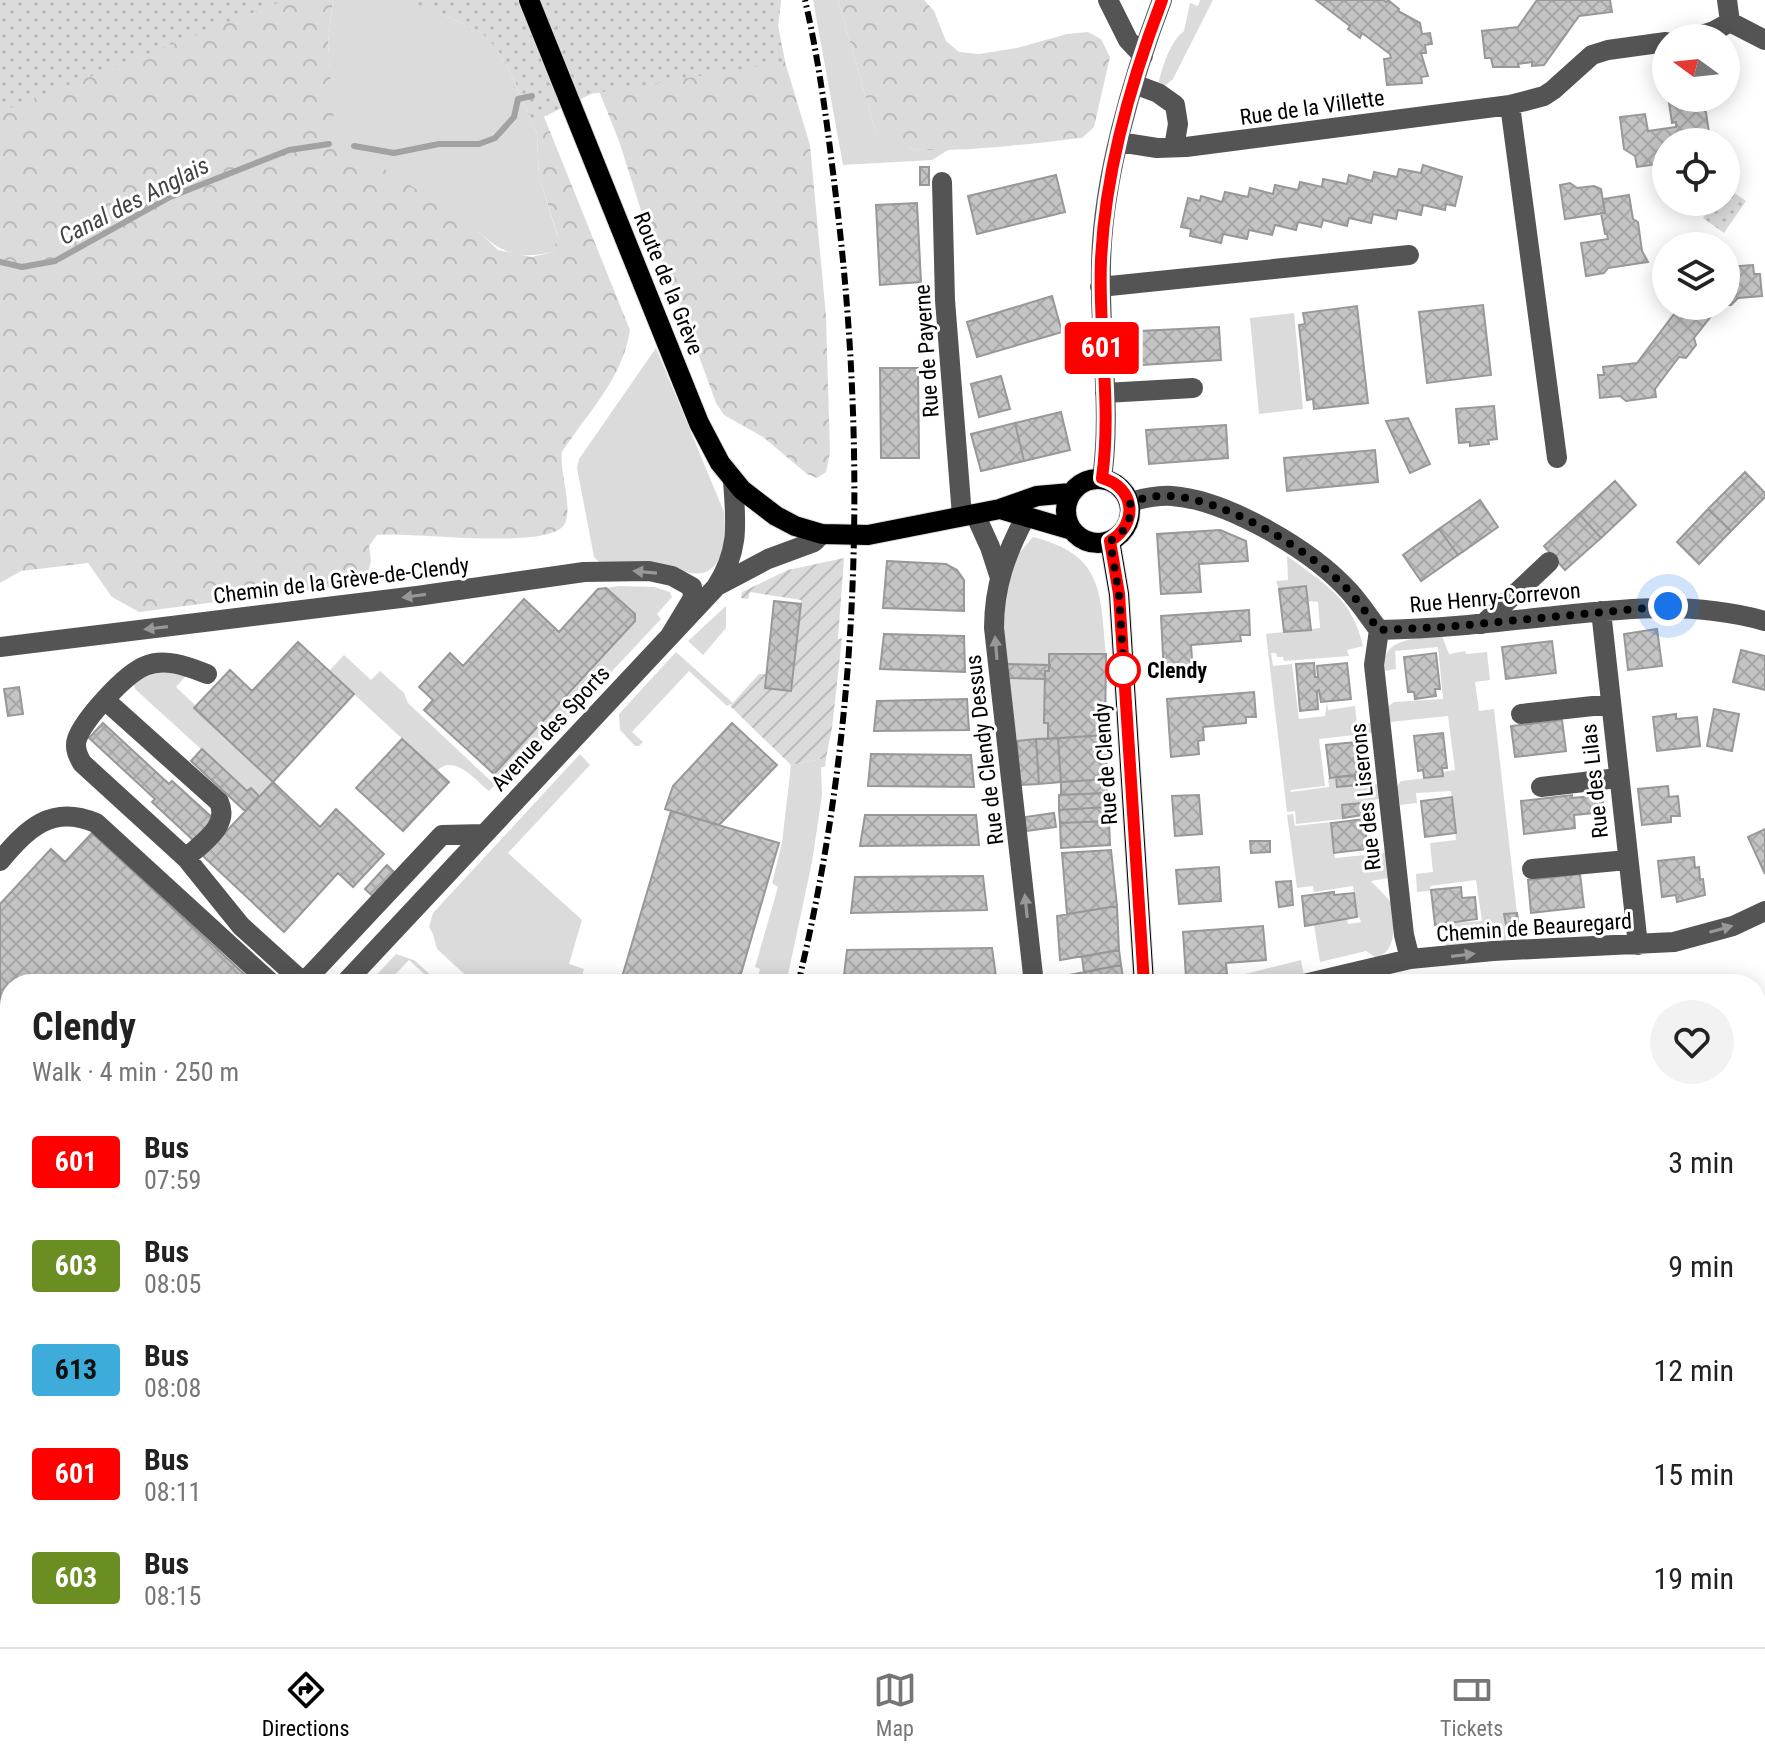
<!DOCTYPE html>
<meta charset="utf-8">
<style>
:root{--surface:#fff;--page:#f2f2f2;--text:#222;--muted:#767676;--line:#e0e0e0;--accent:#000}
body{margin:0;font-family:"Roboto Condensed",sans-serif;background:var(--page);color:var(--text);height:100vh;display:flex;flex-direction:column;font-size:30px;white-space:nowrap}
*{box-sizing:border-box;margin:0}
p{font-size:26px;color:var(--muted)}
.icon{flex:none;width:44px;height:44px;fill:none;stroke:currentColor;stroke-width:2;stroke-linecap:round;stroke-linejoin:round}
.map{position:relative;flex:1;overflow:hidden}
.side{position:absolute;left:0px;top:974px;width:1766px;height:674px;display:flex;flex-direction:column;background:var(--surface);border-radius:32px 32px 0 0;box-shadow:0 4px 20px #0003}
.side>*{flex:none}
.badge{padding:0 16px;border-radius:6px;font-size:28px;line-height:52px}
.needle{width:52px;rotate:285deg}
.buttons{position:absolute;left:1652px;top:24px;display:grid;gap:16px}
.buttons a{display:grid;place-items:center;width:88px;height:88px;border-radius:50%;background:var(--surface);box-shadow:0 4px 20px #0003;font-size:40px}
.you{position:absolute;width:40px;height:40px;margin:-20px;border:6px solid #fff;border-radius:50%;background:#1a73e8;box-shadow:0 0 0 12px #1a73e833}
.map>.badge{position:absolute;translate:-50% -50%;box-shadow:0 0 0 4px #fff}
.round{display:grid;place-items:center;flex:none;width:84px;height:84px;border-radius:42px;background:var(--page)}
.head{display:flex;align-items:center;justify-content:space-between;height:136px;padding:0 32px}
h1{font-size:38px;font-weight:700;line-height:60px}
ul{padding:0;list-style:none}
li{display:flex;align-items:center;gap:24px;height:104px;padding:0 32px}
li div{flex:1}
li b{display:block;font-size:30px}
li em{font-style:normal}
li .badge{min-width:88px;font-weight:700;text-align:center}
.tabs{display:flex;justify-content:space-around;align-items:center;height:112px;border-top:2px solid var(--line);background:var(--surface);font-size:22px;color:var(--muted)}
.tabs a{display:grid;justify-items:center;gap:4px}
.tabs .active{color:var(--accent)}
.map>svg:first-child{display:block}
.grass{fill:#dbdbdb}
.forest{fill:url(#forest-crowns)}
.park{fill:url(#park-dots)}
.garden{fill:url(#garden-furrows)}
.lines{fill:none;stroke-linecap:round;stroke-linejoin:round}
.stream{stroke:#a2a2a2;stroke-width:6}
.river{stroke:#a2a2a2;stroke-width:36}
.building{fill:url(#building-cross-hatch);stroke:#989898;stroke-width:2}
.major-casing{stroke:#dbdbdb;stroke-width:22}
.minor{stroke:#545454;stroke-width:20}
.major{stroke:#000;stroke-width:20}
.rail{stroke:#000;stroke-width:6;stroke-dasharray:12 4 2 4;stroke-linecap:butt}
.oneway{fill:#989898}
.line-casing{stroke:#fff;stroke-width:18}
.line{stroke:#f00;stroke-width:12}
.walk{stroke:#000;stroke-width:8;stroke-dasharray:0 14.4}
.stop-dot{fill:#fff;stroke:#f00;stroke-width:4}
.labels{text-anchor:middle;stroke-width:6;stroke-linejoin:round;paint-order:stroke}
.street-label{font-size:22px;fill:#000;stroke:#fff}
.stop-label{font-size:22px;font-weight:bold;fill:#000;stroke:#fff;text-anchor:start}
.water-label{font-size:24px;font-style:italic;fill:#434343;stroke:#fff}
</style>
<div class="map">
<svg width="1765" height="1647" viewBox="0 0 1765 1647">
<defs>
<pattern id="forest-crowns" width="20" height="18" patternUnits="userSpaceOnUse" patternTransform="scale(2)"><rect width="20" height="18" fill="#dbdbdb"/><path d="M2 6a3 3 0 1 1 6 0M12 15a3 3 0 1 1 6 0" fill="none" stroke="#bababa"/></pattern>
<pattern id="park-dots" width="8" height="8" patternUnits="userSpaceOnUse" patternTransform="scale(2)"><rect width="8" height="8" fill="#dbdbdb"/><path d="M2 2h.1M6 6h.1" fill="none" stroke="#bababa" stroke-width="1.8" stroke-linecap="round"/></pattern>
<pattern id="garden-furrows" width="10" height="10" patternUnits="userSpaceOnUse" patternTransform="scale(2)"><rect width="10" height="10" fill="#dbdbdb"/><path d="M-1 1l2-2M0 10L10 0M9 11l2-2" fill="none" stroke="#bababa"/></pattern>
<pattern id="building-cross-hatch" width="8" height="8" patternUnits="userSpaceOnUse" patternTransform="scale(2)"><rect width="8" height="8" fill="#c4c4c4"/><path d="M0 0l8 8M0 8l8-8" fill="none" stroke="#a7a7a7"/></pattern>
</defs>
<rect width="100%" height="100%" fill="#fff"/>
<path class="grass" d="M333 0H408L474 28 491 40 510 71 537 134 539 177 558 237 553 252C521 259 504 255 480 233L335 151 328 42Z
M813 0H838L876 133 910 149 948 150 932 160 843 165Z
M1200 0H1213L1173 79 1166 85 1162 86 1159 82C1162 67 1171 40 1184 31L1190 3 1198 6Z
M1294 313 1303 409 1259 414 1250 318Z
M656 348 724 512C726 531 726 568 702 573 692 575 681 570 671 569 648 567 624 566 601 564L594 557 577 468 579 459Z
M1033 537C1104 555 1100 592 1106 654H1050V665L1005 664 1000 624 1014 551 1020 552Z
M1287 556C1325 584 1352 598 1363 646L1347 650 1349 656 1284 661 1283 657H1277L1276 653H1271L1273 666 1292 664 1299 719 1325 716 1327 702 1328 710 1355 706 1357 724 1371 723 1373 733 1319 739 1325 786 1290 790 1291 792 1329 787 1328 778 1336 777 1337 787 1378 784 1379 799 1342 805 1343 819 1296 824 1295 811 1287 812 1266 634 1320 628 1318 602 1308 601 1306 586 1279 589 1276 581 1288 580Z
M619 586 654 587 670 592 672 597 657 614 661 619 505 785 494 774 635 621 634 613 606 588Z
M726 606V628L703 655 688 641Z
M1442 636 1449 654 1465 651 1466 654 1487 652 1490 680 1475 682 1479 711 1494 709 1517 913 1504 915 1508 935 1504 943 1446 949 1442 924 1482 921 1476 880 1430 886V891L1417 892 1416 874 1433 872 1430 843 1456 840 1451 791 1416 793 1417 803 1400 805 1397 786 1401 781 1443 776V772L1455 770 1448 716 1390 722 1389 706 1394 702 1443 699 1438 647 1395 651 1396 669 1384 671C1380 636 1418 639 1442 636Z
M676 652 733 703 727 706 689 671 632 732 643 742 639 746H635L620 730 619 714Z
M344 655 371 680 380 671 404 693 408 703 495 785 489 791C475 780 454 753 437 771L329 671Z
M170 667 186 676 176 687 196 706 195 709 272 782 259 796 251 788 247 791 135 689 133 681Z
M1007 678 1045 679 1044 723H1048V739L1017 741Z
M580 754 590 765 508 853 582 920 569 964 584 969 580 984H475L437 949 433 934 429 927 433 913Z
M826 758 825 767H821L822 795 812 862 786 984H756L760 969 755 967 778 887 772 883 782 843 791 765Z
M1293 814 1295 826 1331 822 1335 858 1385 853 1388 878 1371 881 1391 902C1392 922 1400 948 1377 958L1366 951 1320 962 1314 925 1347 918 1348 924 1361 922 1359 917H1357L1353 886 1314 892 1313 886 1297 888 1287 815Z
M396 954 414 960 441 984H435L409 960 386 984H368Z
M1301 960 1304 976 1275 984H1169L1233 977Z
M1756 1157 1765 1158V1269L1756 1271Z
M1087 1638H1164V1647H1087Z"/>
<path class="forest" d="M0 0H333L328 42 336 151 391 172 480 233 498 250 532 257 553 252 558 236 539 177 537 134 510 71 491 40 474 28 408 0H497L630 330C623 378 588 412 562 452 559 472 574 510 564 525 546 551 410 531 377 535L369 546 371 561 367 576 355 584 139 612 112 597 88 563 21 571 0 583Z
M781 0 778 26 785 62 810 145 826 316 830 453 826 472 817 478 807 474 763 437 724 415 716 403 680 304 645 223 619 141 581 46Z
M838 0H924L934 11 946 41 959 52 979 54 1017 48 1067 34 1088 32 1101 39 1110 57 1094 127 1082 138C1042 142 923 159 891 144 886 142 881 136 876 133Z"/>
<path class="park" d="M0 0H285L0 112Z
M408 0H781L778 26 785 62 591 94 533 122C517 90 506 45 472 27 452 16 429 11 408 0Z
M1726 187 1746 201 1724 233 1703 218 1714 202H1726Z"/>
<path class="garden" d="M844 558 838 639 842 638 832 728 826 758 791 765 730 706 759 674H766L765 688 791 691 801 600 750 592 748 599 741 598 742 592 788 570Z"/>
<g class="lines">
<path class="stream" d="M354 146 394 153 439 144H479L495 138 514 117 518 99 532 96
M0 262 22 267 55 261 170 197 289 150 329 144"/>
<path class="river" d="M473 1638 481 1647"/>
</g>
<path class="building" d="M1316 0H1383L1386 2 1388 0 1399 9 1398 11 1420 23 1422 34 1430 33 1432 44 1425 45 1426 53H1421L1428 76 1421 77 1422 83 1387 85 1384 59 1391 58 1390 54 1362 33 1360 38 1348 29 1350 26Z
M1537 0H1610L1612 12 1579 16 1544 65 1532 66V62L1518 64 1519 67H1493L1491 58H1485L1482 31 1518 27Z
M1673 98H1699L1700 107 1706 112 1710 140 1713 142H1666V163L1637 167 1635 156 1624 149 1620 117 1645 114 1648 131 1676 127V122L1672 123 1669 103 1673 102Z
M1423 165 1462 177 1455 206 1446 204 1445 210 1423 205 1421 215 1398 210 1396 219 1373 214 1371 223 1349 218 1347 226 1323 220 1321 227 1298 222 1296 230 1275 225 1272 235 1249 230 1247 239 1223 234 1221 243 1190 236 1191 229 1181 227 1188 198 1200 201 1201 196 1222 202 1225 192 1248 197 1250 188 1273 194 1275 185 1298 190 1300 182 1322 187 1323 179 1347 184 1349 175 1372 181 1374 172 1397 177 1399 169 1421 173Z
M920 167H929V185H920Z
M1056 175 1065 212 977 234 968 196Z
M1570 183 1577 188 1594 186 1601 189 1605 213 1565 219 1560 185Z
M1629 195 1633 219 1638 222 1642 251 1648 262 1608 268 1604 273 1586 276 1581 243 1608 239 1607 234H1605L1601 213H1605L1603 199Z
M917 203 921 282 880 285 876 205Z
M1753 265 1754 274H1760L1762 296 1738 298 1731 305H1726V267Z
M1052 296 1062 332 977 357 967 322Z
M1483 305 1491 375 1427 383 1419 312Z
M1357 306 1368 403 1314 409 1313 399 1307 400 1299 325 1305 324 1303 313Z
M1680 306H1719L1694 338 1696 345 1686 358 1679 357 1655 389 1656 397 1626 401 1620 396 1600 398 1598 375H1604L1603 367 1637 363Z
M1219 327 1221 360 1142 365 1140 331Z
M880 368H918L919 458H881Z
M1001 376 1010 409 979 417 971 384Z
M1494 406 1497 439 1488 440 1489 444 1470 446V442L1459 443 1456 409Z
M1061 412 1070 450 1024 461 1015 423Z
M1408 418 1430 464 1410 473 1386 421Z
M1015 423 1024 461 981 471 971 434Z
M1226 425 1228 458 1149 464 1146 430Z
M1375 450 1378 482 1287 491 1284 458Z
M1745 472 1765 493V497L1731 531 1708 509Z
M1615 481 1636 505 1601 538 1579 514Z
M1480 500 1498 527 1458 555 1439 529Z
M1708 509 1731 531 1699 564 1677 542Z
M1579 514 1601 538 1565 570 1544 546Z
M1439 529 1458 555 1421 581 1403 555Z
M1220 530 1246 541 1248 561 1199 564 1201 592 1161 594 1157 534Z
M887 561 946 564 957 570 964 580V611L883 608Z
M1306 586 1311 630 1284 632 1279 589Z
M606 588 635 614V621L494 774 424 710 433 700 419 687 450 653 463 666 524 599 559 632 598 589Z
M774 601 801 604 791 691 765 688Z
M1249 610 1250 635H1240L1241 641 1191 645 1193 672 1164 674 1161 616Z
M1657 629 1662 666 1628 670 1624 634Z
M884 634 964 636 965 672 880 669Z
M1552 641 1556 673 1506 679 1502 647Z
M298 642 354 694 273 782 194 708 230 670 252 691Z
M1741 650 1765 656V690L1733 682Z
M1436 653 1440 689H1435L1436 696 1415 699 1414 692H1408L1404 657Z
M1049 654H1106L1105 735 1048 739V723H1044L1045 671H1049Z
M1314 663 1315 677H1318L1317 666 1347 663 1351 699 1321 702 1319 690 1317 691 1318 709 1300 711 1296 664Z
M1005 664 1050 665 1049 671H1045V679L1007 678Z
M19 687 23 714 8 716 4 689Z
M1254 692 1256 717H1246V723L1203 727 1204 740 1198 741 1199 754 1171 757 1167 699Z
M967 699 969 730 874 731 877 701Z
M1714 709 1739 714 1732 751 1707 746Z
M1676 714V719L1697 717 1700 746 1657 751 1653 717Z
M1562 720 1566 751 1515 757 1511 726Z
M103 723 169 784 172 781 214 819 194 841 152 802 155 799 89 738Z
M732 723 777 765 719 825 665 809 673 786Z
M1443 733 1447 768H1442L1443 776 1424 778 1423 770 1418 771 1414 736Z
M1105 735 1107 779 1061 782 1058 738Z
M1058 738 1061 782 1039 784 1036 739Z
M402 739 449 782 403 831 356 788Z
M1036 739 1039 784 1020 785 1017 741Z
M1356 742 1360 775 1330 778 1326 745Z
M202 749 247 791 251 788 259 796 245 811 191 761Z
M871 754 971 755 974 787 868 786Z
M1355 775 1357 785 1337 787 1336 777Z
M1107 779V793L1061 795V782Z
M273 782 320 827 336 809 384 854 353 887 338 873 284 932 203 856Z
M1668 786 1669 797 1678 796 1680 816H1671V822L1642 825 1638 789Z
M1107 793 1108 807 1059 810V795Z
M1199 795 1202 834 1175 836 1172 796Z
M1572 795V798L1602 795 1604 812 1574 815 1575 828 1524 834 1521 801Z
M1452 797 1456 833 1425 837 1421 801Z
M1361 803 1363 815 1343 818 1342 805Z
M1108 807 1109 821 1060 823 1059 810Z
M671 811 779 843 738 984H620Z
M1054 813 1056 827 1026 831 1025 817Z
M865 815H976L979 845 860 846Z
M1364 819 1368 849 1334 853 1331 823Z
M1109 821 1110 845 1061 848 1060 823Z
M1765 829V874L1748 837Z
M92 833 244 974 234 984H10V1100L0 1110V904L51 849 65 862Z
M1250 841H1270V852L1251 853Z
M1111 850 1117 906 1067 914 1062 853Z
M1694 857 1695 868 1699 867 1700 880 1703 879 1705 895 1677 902 1676 895 1662 897 1658 861Z
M387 865 400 878 378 901 365 889Z
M1219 867 1221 901 1179 904 1176 870Z
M1580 874 1584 907 1531 913 1528 880Z
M983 876 987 910 851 913 855 877Z
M1291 881 1293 905 1279 907 1276 882Z
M1461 887 1462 898 1475 897 1477 919 1435 925 1431 890Z
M1334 892V895L1354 893 1357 917 1305 926 1302 896Z
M1117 906 1119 950 1060 960 1057 916Z
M1517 913 1520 935H1508L1504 914Z
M1263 926 1266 960 1226 963 1227 974 1186 977 1183 932Z
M992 948 997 984H843L847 950Z
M1119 950 1121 965 1084 972 1082 957Z
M1121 965 1124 984H1071L1069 975Z
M1756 1099 1765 1100V1141L1756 1140Z
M1765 1292V1337L1756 1342V1295Z
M10 1412V1439L0 1450V1422Z
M1758 1492 1765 1522V1537L1756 1539V1493Z
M10 1493V1600L6 1604 0 1599V1503Z
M0 1618 10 1628V1638H21L30 1647H5L0 1642Z
M222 1638H250L255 1642 251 1647H216Z
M274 1638H310L313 1640 309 1647H268Z
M359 1638H427L435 1644V1647H353Z
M581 1638H648L657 1647H574Z
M838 1638H886L889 1640 885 1647H832Z
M1235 1638H1265V1647H1235Z"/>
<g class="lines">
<g class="major-casing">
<path id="major" d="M529 0 699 423 720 463 742 490 776 516 795 526 822 534 868 535 1000 509 1037 496 1071 493
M1066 511a32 32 0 1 1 64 0a32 32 0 1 1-64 0Z
M1000 509 1072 530
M1110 541 1119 594 1144 984
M985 1647 991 1638"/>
</g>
<path class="minor" d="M1108 0 1128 40 1143 56
M1727 0 1730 22
M1730 22 1765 40
M1692 38 1714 31 1730 22
M1134 84 1158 93 1175 105 1178 124 1174 147
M1510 105 1557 458
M1119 142 1157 148 1186 147 1510 105 1544 96 1553 90 1592 55 1608 50 1666 42
M942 182 945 300 962 516
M1100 287 1409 255
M1105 393 1193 388
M1102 478C1112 408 1099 337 1101 266 1102 181 1132 79 1162 0
M1130 502C1144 498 1157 495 1172 496 1227 500 1312 550 1349 591 1360 603 1369 617 1379 630 1435 629 1490 623 1545 617 1622 609 1689 600 1765 621
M975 514 990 547 999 575
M1026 516C1006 553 994 586 994 628L1034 984
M719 585 768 559 814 542 822 534
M1601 611 1638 945
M1483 624 1549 562
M1379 630 1374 665 1404 935 1410 959
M0 647 417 596 584 572 649 571 672 576 692 587 693 598 670 636
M207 674C189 667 165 657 145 666 125 674 84 719 77 739 74 748 78 756 82 763L186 858 241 926 305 984
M105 700 219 802C230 826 202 843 186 858
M1521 714 1611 704
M1541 787 1618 778
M0 861C27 829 51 804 96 823L272 984
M1532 869 1627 860
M303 983 442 835 484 834
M344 984 716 587C740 550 736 523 733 481
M1304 984 1410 959 1493 951 1674 942 1733 926 1765 911
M0 1120 10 1126
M0 1357 10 1346
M0 1469 10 1458
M1756 1591 1765 1589
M761 1638 771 1647
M1348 1638 1350 1647
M1688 1638 1689 1647
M563 1647 569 1638
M1469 1647 1524 1638"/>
<use href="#major" class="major"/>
<path class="rail" d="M798 984C860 728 868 458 836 197 828 131 820 65 805 0
M1756 1018 1765 1019
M493 1647 499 1638
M514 1647 520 1638
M531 1647 537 1638"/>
</g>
<defs><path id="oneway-solid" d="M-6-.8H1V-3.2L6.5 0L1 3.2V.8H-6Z" transform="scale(2)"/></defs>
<g class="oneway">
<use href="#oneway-solid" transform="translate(645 572) rotate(-175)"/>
<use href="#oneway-solid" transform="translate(414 596) rotate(172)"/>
<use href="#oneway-solid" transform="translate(156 628) rotate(173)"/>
<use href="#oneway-solid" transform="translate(996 648) rotate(-95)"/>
<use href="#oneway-solid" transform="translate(1026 906) rotate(-96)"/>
<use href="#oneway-solid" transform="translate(1721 929) rotate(-16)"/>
<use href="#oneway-solid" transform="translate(1463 955) rotate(-7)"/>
</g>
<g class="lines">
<g class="line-casing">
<path id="line" d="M1144 984 1119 594 1110 541C1139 524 1135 487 1102 478 1112 406 1098 333 1101 260 1105 172 1131 81 1162 0"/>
</g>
<use href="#line" class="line"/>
<path class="walk" d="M1123 670 1124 676 1119 594 1110 541C1126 532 1132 520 1130 502 1144 498 1157 495 1172 496 1227 500 1312 551 1349 591 1360 603 1369 617 1379 630L1445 627 1668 606"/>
</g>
<circle class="stop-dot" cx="1123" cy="670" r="16"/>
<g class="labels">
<g class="street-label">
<text transform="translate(1312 107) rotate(-8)" y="8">Rue de la Villette</text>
<text transform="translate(669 283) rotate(68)" y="8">Route de la Grève</text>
<text transform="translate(926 351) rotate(-94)" y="8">Rue de Payerne</text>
<text transform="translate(341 580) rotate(-7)" y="8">Chemin de la Grève-de-Clendy</text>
<text transform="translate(1495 597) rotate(-5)" y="8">Rue Henry-Correvon</text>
<text transform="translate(550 728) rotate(-47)" y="8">Avenue des Sports</text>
<text transform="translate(984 750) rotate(-97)" y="8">Rue de Clendy Dessus</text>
<text transform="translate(1105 764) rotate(-94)" y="8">Rue de Clendy</text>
<text transform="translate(1594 781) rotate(-96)" y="8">Rue des Lilas</text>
<text transform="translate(1365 797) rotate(-96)" y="8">Rue des Liserons</text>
<text transform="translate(1534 927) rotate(-4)" y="8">Chemin de Beauregard</text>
</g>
<g class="stop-label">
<text x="1147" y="678">Clendy</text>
</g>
<g class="water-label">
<text transform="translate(134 201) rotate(-27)" y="8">Canal des Anglais</text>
</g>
</g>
</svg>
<div class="buttons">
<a><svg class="needle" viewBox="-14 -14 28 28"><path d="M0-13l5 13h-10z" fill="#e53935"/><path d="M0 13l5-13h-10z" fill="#767676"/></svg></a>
<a><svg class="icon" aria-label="locate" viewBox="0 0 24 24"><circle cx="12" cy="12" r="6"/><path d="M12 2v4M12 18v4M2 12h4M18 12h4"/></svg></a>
<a><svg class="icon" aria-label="layers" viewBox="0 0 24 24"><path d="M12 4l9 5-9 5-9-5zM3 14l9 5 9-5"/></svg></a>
</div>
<div class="you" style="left:1668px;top:606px"></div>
<b class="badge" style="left:1102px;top:348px;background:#f00;color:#fff">601</b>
<section class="side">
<div class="head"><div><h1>Clendy</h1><p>Walk · 4 min · 250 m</p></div><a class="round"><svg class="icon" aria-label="heart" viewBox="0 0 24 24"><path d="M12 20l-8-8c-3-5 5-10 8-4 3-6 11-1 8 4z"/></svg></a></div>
<ul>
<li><span class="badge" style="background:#f00;color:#fff">601</span><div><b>Bus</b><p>07:59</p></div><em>3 min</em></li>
<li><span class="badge" style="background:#6b8e23;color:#fff">603</span><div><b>Bus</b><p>08:05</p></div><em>9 min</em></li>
<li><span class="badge" style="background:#3eacda;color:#111">613</span><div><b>Bus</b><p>08:08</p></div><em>12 min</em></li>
<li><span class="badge" style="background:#f00;color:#fff">601</span><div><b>Bus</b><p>08:11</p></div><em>15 min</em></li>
<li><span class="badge" style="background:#6b8e23;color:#fff">603</span><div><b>Bus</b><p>08:15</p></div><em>19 min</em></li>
</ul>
</section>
</div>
<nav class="tabs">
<a class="active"><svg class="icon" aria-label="directions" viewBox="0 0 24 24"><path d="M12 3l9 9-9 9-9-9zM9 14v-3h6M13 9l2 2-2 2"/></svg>Directions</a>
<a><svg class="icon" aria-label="map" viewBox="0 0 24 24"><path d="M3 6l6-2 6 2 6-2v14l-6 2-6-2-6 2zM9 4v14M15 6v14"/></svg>Map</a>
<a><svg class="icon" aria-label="tickets" viewBox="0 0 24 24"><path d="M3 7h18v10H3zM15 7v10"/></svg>Tickets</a>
</nav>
